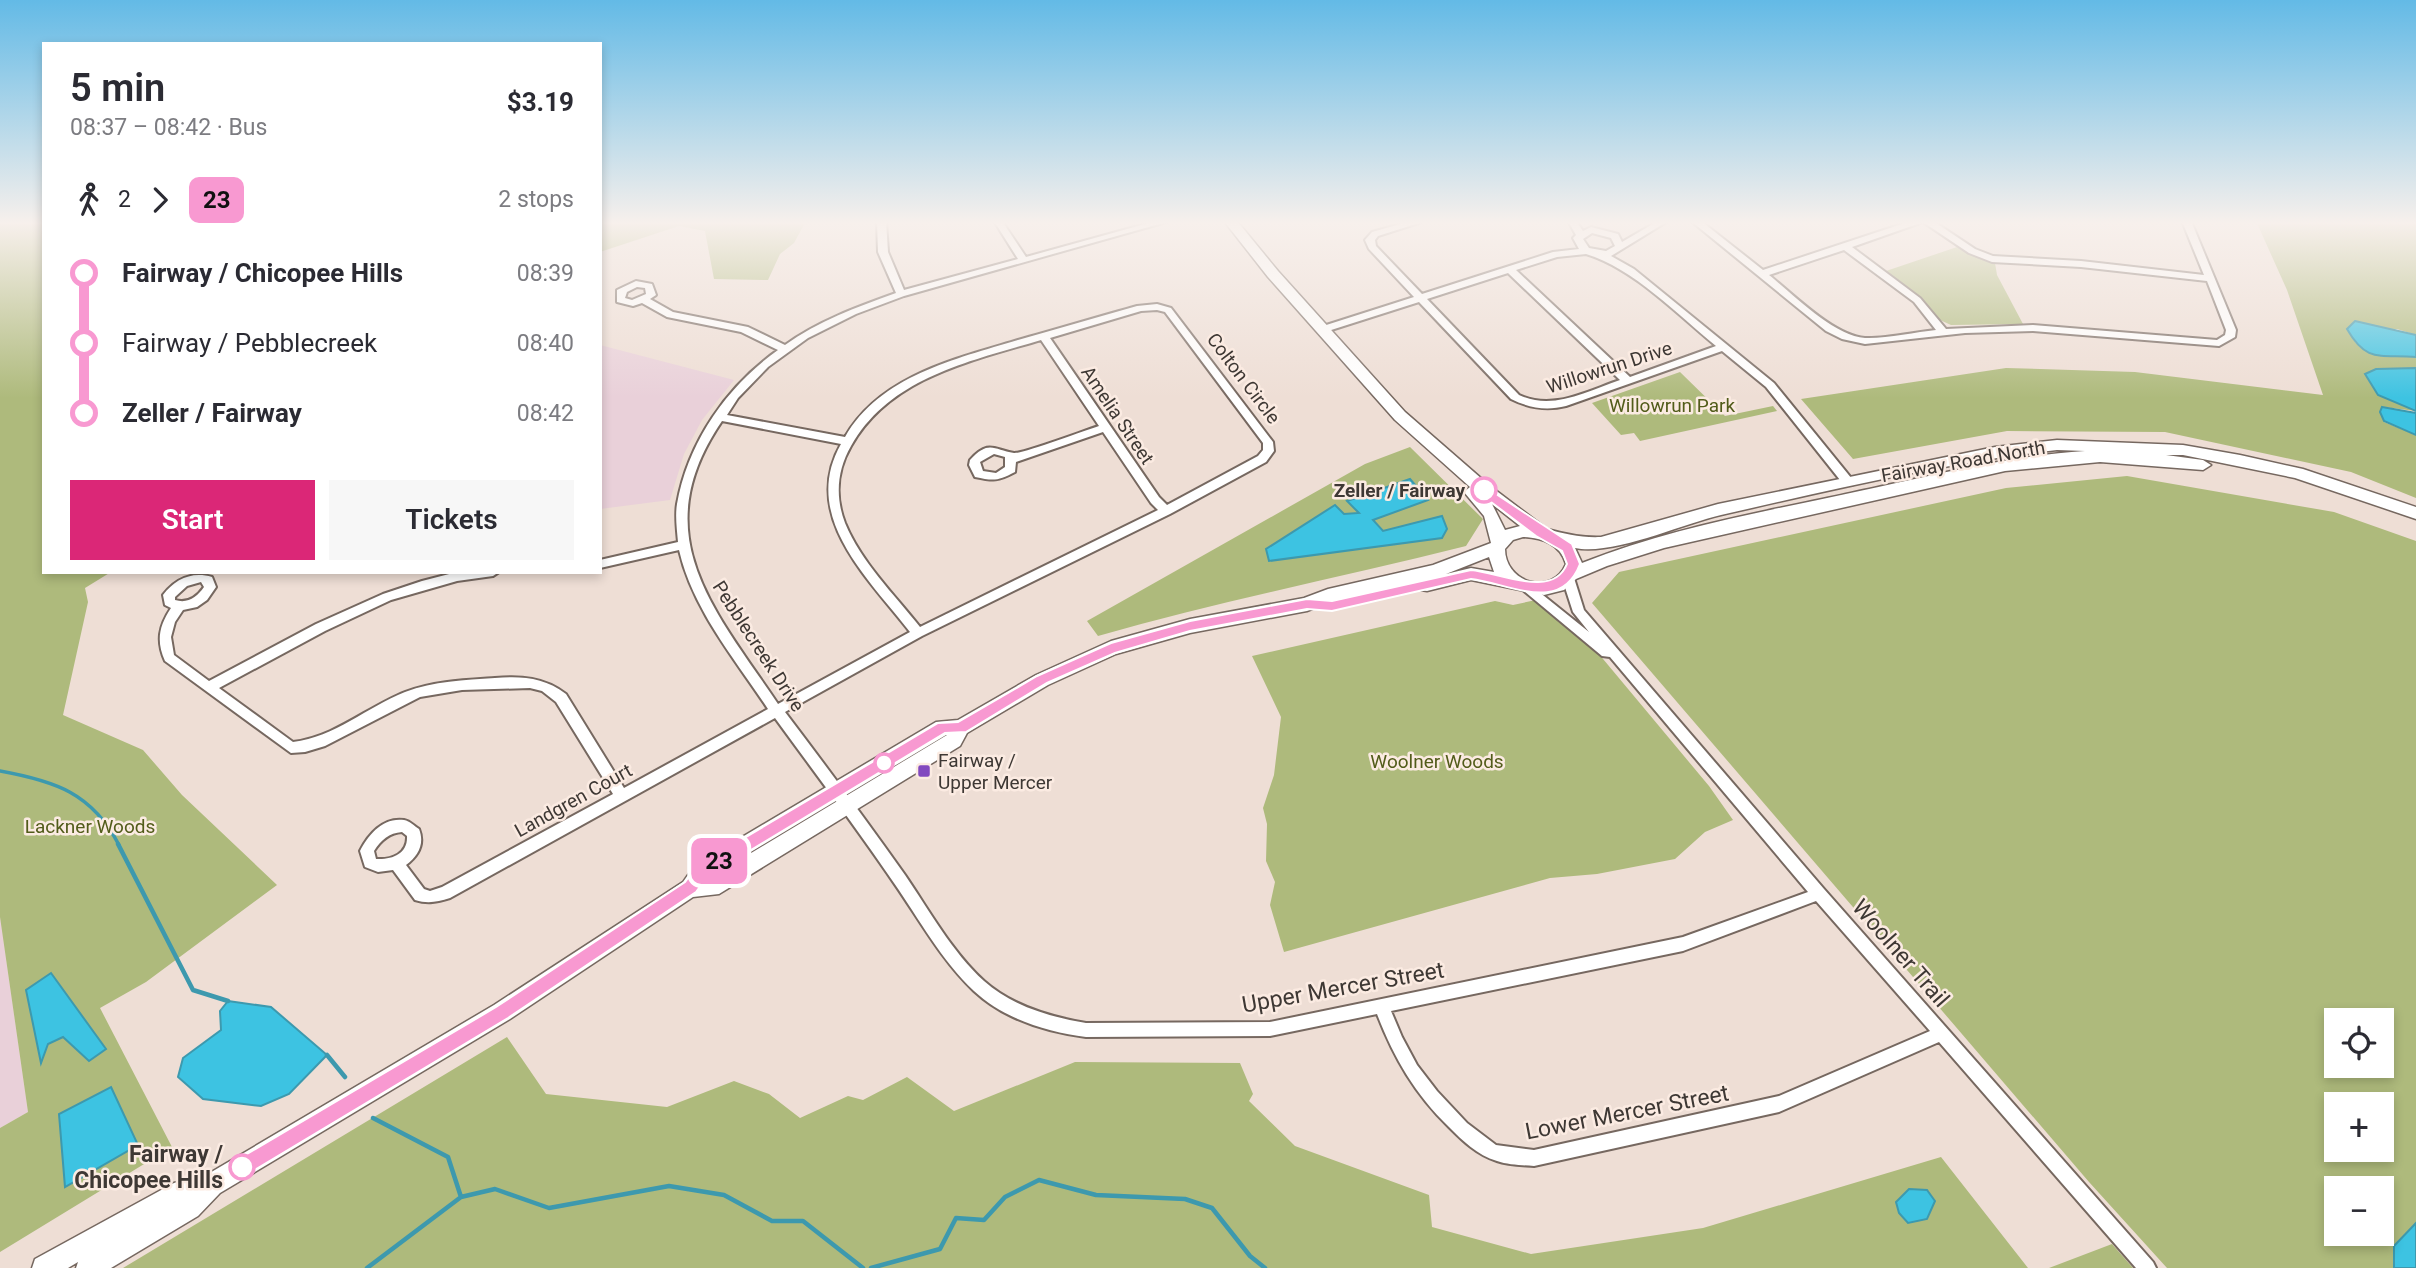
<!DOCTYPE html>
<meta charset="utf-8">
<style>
:root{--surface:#fff;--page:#f7f7f7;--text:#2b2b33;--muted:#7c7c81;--accent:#db2777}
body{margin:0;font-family:Roboto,sans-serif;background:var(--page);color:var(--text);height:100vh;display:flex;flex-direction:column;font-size:26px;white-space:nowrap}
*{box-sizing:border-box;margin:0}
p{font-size:23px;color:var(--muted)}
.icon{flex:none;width:38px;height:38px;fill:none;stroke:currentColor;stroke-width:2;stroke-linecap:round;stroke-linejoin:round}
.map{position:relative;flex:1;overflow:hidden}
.side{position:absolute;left:42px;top:42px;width:560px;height:532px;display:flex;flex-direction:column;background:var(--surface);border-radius:0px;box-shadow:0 4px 10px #0003}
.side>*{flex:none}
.badge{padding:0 14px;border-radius:10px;font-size:24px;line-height:46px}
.controls{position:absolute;left:2324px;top:1008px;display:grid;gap:14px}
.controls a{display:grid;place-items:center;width:70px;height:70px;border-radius:0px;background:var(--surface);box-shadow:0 4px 10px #0003;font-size:35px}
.map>.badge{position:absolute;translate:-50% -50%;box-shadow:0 0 0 4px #fff}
.legs{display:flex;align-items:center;gap:10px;height:77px;padding:0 28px;font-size:23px}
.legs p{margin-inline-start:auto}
.headline{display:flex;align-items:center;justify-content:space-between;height:119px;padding:0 28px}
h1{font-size:38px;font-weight:600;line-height:52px}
.action{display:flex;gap:14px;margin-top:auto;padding:14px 28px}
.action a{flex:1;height:80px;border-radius:0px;background:var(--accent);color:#fff;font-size:28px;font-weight:600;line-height:80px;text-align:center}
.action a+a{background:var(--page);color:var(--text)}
ul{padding:0 28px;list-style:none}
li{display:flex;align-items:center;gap:24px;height:70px;font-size:26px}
li i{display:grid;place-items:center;width:10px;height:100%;margin:0 9px;background:currentColor}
li i::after{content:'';width:18px;height:18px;margin:-9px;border:5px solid;border-radius:50%;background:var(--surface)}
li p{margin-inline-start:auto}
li:first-child i{background:linear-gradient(#0000 50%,currentColor 0)}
li:last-child i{background:linear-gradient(currentColor 50%,#0000 0)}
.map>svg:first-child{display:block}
.education{fill:#e9d0d9}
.green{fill:#aeba7c;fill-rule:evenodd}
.water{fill:#3dc3e2;stroke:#3d99ae;stroke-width:2}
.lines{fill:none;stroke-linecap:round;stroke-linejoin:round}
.stream-far1{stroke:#3d99ae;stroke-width:3.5}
.stream{stroke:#3d99ae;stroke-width:4.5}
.street-casing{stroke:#766860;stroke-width:4}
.secondary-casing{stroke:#766860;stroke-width:3}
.street{fill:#fff;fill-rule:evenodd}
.secondary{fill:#fff;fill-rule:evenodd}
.line-1{fill:#f899d1;stroke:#fff;stroke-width:2}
.stop-1-dot{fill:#fff;stroke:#f899d1;stroke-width:3.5}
.poi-dot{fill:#8249bf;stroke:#fbebe2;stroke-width:2.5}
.labels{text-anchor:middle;stroke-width:5;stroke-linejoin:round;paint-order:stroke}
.street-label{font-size:19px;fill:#3e3834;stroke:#fbebe2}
.park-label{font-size:19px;fill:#525c1a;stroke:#fbebe2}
.stop-label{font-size:19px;font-weight:bold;fill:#3e3834;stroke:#fbebe2;text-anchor:end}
.poi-label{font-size:19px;fill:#3e3834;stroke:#fbebe2;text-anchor:start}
.near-street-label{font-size:23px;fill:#3e3834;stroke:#fbebe2}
.near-stop-label{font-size:23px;font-weight:bold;fill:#3e3834;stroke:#fbebe2;text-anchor:end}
</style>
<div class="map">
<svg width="2416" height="1268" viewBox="0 0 2416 1268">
<rect width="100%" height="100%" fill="#eeded5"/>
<path class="education" d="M600 345 734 380 702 420 684 454 670 500 600 509Z
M0 917 28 1112 0 1128Z"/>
<path class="green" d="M0 221H44V572H111L85 588 88 602 63 715 143 750 182 795 277 885 146 982 100 1008 172 1147 0 1252V1128L28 1112 0 917Z
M600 221H806L794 243 780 254 768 280 714 279 705 231 679 226 600 252Z
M2256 221H2416V335L2397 329 2355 342C2372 361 2392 356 2416 357V368L2376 369 2378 395 2416 411 2383 407 2384 422 2416 435V498L2351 472 2165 432 2007 431 1853 459 1801 399 2006 368 2135 372 2323 395 2287 290Z
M1957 247 1995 263 1997 275 2023 324 1951 325 1940 320 1923 300 1886 271Z
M1680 372 1725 416 1773 406 1777 411 1640 441 1634 433 1621 435 1592 403Z
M1410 447 1483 519 1466 546C1344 577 1219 601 1098 636L1087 621 1365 464Z
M2127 476 2334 512 2416 541V1223L2394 1246V1268H2167L2089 1182 1592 603 1619 572 2006 488ZM2336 1020H2382V1066H2336ZM2336 1104H2382V1150H2336ZM2336 1188H2382V1234H2336Z
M1536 600 1563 611 1709 786 1733 820 1705 832 1675 859 1597 874 1550 878 1284 952 1270 905 1275 882 1266 861 1267 824 1263 808 1274 775 1281 717 1252 656 1495 601 1513 605Z
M507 1037 546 1094 667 1107 734 1081 769 1094 800 1118 848 1096 863 1100 907 1077 954 1111 1075 1062 1240 1063 1253 1094 1249 1101 1295 1146 1429 1195 1432 1227 1531 1254 1703 1228 1941 1157 2028 1268H123Z
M2112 1244 2133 1268H2049Z"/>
<path class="water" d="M2355 321 2416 335V357C2381 354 2367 364 2347 329Z
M2416 368V411L2378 395 2365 374 2376 369Z
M2382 407 2416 413V435L2384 421 2380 412Z
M1410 479 1428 500 1373 520 1383 531 1442 516 1447 529 1442 538 1269 561 1266 549 1335 505 1344 514 1359 513 1347 501Z
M51 973 106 1049 89 1061 63 1037 48 1044 41 1063 26 990Z
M228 1001 271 1007 327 1055 289 1094 261 1106 203 1099 178 1077 183 1058 221 1030 220 1011Z
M111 1087 138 1145 65 1187 59 1114Z
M1909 1189 1927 1190 1935 1201 1927 1219 1908 1223 1899 1213 1896 1202Z
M2416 1223V1268H2394V1246Z"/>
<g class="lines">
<path class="stream-far1" d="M0 771C55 781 92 793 119 845"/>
<path class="stream" d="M118 844 193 990 228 1001
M327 1055 345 1077
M373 1118 448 1157 461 1197
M367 1268 461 1197 495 1189 549 1208 669 1186 724 1195 772 1221H803L863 1268
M871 1268 940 1249 956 1218 984 1220 1005 1197 1039 1180 1096 1195 1185 1199 1212 1208 1250 1256 1265 1268"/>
<g class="street-casing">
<path id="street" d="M877 221H886L888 252 904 290 1018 259 994 221H1002L1026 257 1156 221H1170L904 296 856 314 808 338 768 367 738 398 727 415 845 437C880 376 955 359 1018 340 1058 329 1097 317 1137 306L1157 304 1171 308 1273 442 1274 451 1266 462 1170 514 922 636 785 712C826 766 866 820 905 875 929 910 952 952 984 981 1012 1006 1050 1017 1086 1023L1270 1022 1683 937 1808 892 1610 657 1602 656 1518 586 1520 583H1528L1589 632 1573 612 1562 578 1568 574 1574 578 1584 610 1824 889 2153 1262 2156 1268H2136L1939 1042 1779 1112 1534 1166C1522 1165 1508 1165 1497 1161 1477 1155 1463 1141 1449 1127 1415 1094 1394 1058 1377 1014L1270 1036 1086 1037C1047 1032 1004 1019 974 991 942 961 919 919 894 883 856 827 815 773 775 718L450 898C437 902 428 904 415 900L393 870 378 872 365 867 360 851C368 835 383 817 404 820 410 821 414 826 419 829 425 844 418 856 406 865L424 889 430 891 442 887 613 794 556 702 542 691 530 688 462 690 420 697 325 746 305 752 291 753 165 661C156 641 159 626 171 608L165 605 163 595C175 579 192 571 212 577L216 587 207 600 197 607 183 610 175 622 171 637 174 655 209 681 316 624 383 594 422 581 457 572H499L493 576 457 581 391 600 325 631 219 688 293 742C335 737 367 707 405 692 434 681 464 680 495 678 521 676 544 677 566 694L624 788 768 709C735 659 693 610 679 550L600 568V560L678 542C677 530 675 516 677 504 688 442 727 386 778 350L741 332 667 317 642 303 633 306 617 302V290L636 281 652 284 656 295 650 299 673 312 748 327 785 345C818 321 857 307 896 293L878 252ZM637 287 645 288 646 294 632 300 625 298 627 292ZM1157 310 1165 312 1263 443V450L1258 456 1167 505 1159 497 1050 338 1141 311ZM1041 340 1099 426C1086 430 1022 454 1014 453 994 450 989 439 970 460L969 465 975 477C994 481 998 481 1015 472L1016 462 1103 432 1151 503 1158 510 920 627C894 594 861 562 845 523 835 497 837 470 851 446 890 377 971 361 1041 340ZM722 421 841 444C800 516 868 578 910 632L778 704C714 609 644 535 722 421ZM994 454 1005 457V467L996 473 983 471 980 462ZM201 582 204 587C197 597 188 604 175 600V597L187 586ZM402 832 407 836C408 854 392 860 376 859L374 851C381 840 389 833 402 832ZM1816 901 1930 1031 1779 1096 1534 1150 1496 1145 1467 1123 1437 1091 1417 1065 1402 1037 1391 1011 1683 951Z
M1411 221H1425L1378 236 1375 240 1376 246 1422 294 1553 252 1579 249 1573 238 1576 235 1568 221H1576L1583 231 1591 227 1618 234 1622 242 1658 221H1668L1611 256 1634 269 1774 383 1852 479 1854 482 1852 485H1844L1766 387 1722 351 1566 406C1546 411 1529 408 1511 399L1419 302 1328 331H1320V327L1414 297 1369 249 1365 240 1372 232ZM1592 233 1611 238 1615 246 1606 251 1589 248 1583 239ZM1586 254C1633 268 1678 315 1716 346L1630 377 1516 270 1557 257ZM1508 273 1620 380C1587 391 1553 411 1519 395L1427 299Z
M1691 221H1701L1763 270 1911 221H1933L1975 249 1993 256 2081 261 2204 275 2182 221H2191L2236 330 2235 337 2219 346 2033 331 1965 333 1865 344 1842 339 1826 331ZM1923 222 1969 253 1992 262 2081 267 2207 281 2226 330 2225 335 2217 340 2033 325 1946 329 1920 298 1852 247ZM1844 250 1914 302 1936 330C1915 332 1885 339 1865 338 1834 336 1793 294 1769 275Z"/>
</g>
<g class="secondary-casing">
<path id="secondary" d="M1224 221H1237L1278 271 1405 412 1490 486 1547 529C1565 534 1582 538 1601 537L1718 504 1995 447 2057 440 2183 445 2240 455 2303 469 2416 507V519L2295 478 2183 455H2166L2203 460 2211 465 2203 470 2100 462 2005 471 1664 548 1607 566 1576 579 1564 590 1544 595 1471 580 1427 591 1421 590 1419 585 1421 581 1331 601 1307 611 1190 633 1116 654 1048 685 967 733 960 746 719 894 693 897 510 1019 220 1193 198 1216 111 1268H76L78 1262 68 1268H32L35 1259 174 1183 208 1174 494 1005 683 882 695 865 936 722 958 720 1036 675 1111 641 1190 619 1304 598 1328 589 1433 565 1491 543 1484 516 1464 492 1470 487 1395 420 1268 277ZM2057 450 2085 451C2006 456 1931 476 1855 492 1763 512 1669 528 1582 563L1575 548C1612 556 1682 524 1721 515 1831 490 1944 463 2057 450ZM1492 504 1520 526 1505 530ZM1523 537C1543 538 1560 544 1566 564 1552 597 1505 583 1505 549L1513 540ZM1489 557 1494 572 1471 568 1446 574ZM946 735H947L708 879 709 877Z"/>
</g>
<use href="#street" class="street"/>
<use href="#secondary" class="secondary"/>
</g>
<linearGradient id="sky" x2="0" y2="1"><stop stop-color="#63bae6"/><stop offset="0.56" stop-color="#f7f0ec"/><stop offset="1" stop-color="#f7f0ec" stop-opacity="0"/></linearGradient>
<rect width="2416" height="398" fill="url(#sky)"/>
<path class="line-1" d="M1484 486 1572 544 1580 564C1561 614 1511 584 1471 579L1332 611 1307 609 1190 631 1115 653 1047 683 966 732 945 733 708 876 696 892 508 1018 248 1174 242 1176 235 1174 233 1167 235 1161 496 1007 685 882 697 866 938 723 958 722 1037 676 1111 643 1190 621 1307 599 1332 601 1471 570C1501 573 1553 599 1567 564L1562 551 1536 536 1479 493 1477 490Z"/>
<g class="stop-1-dot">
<circle cx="1484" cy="490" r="12"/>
<circle cx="884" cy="763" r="9"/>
<circle cx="242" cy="1167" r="12"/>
</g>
<rect class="poi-dot" x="917" y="764" width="14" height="14" rx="3.5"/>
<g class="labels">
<g class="street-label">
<text transform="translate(1609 367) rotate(-18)" y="7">Willowrun Drive</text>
<text transform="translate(1244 378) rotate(53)" y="7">Colton Circle</text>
<text transform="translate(1118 415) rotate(56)" y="7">Amelia Street</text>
<text transform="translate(1963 461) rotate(-10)" y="7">Fairway Road North</text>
<text transform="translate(759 646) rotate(57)" y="7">Pebblecreek Drive</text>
<text transform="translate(573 800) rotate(-29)" y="7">Landgren Court</text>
</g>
<g class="park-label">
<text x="1672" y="412">Willowrun Park</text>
<text x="1437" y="768">Woolner Woods</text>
<text x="90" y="833">Lackner Woods</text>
</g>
<g class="stop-label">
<text x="1465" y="497">Zeller / Fairway</text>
</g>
<g class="poi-label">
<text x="938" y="767">Fairway /<tspan x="938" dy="22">Upper Mercer</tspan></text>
</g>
<g class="near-street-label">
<text transform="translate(1901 953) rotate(49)" y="8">Woolner Trail</text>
<text transform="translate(1343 987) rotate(-10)" y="8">Upper Mercer Street</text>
<text transform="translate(1627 1112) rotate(-11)" y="8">Lower Mercer Street</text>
</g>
<g class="near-stop-label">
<text x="223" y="1162">Fairway /<tspan x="223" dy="26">Chicopee Hills</tspan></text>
</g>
</g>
</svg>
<div class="controls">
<a><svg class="icon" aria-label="locate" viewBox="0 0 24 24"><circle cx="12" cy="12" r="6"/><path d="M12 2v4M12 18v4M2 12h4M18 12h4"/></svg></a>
<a>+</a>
<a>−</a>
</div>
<b class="badge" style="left:719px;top:861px;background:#f899d1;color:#111">23</b>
<section class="side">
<div class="headline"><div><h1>5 min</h1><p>08:37 – 08:42 · Bus</p></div><b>$3.19</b></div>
<div class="legs"><svg class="icon" aria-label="walk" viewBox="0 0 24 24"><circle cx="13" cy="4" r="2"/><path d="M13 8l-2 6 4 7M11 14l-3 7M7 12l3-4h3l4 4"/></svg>2<svg class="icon" aria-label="forward" viewBox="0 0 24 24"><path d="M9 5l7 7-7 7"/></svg><b class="badge" style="background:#f899d1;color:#111">23</b><p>2 stops</p></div>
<ul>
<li><i style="color:#f899d1"></i><b>Fairway / Chicopee Hills</b><p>08:39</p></li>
<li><i style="color:#f899d1"></i><span>Fairway / Pebblecreek</span><p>08:40</p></li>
<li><i style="color:#f899d1"></i><b>Zeller / Fairway</b><p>08:42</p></li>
</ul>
<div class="action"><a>Start</a><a>Tickets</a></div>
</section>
</div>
